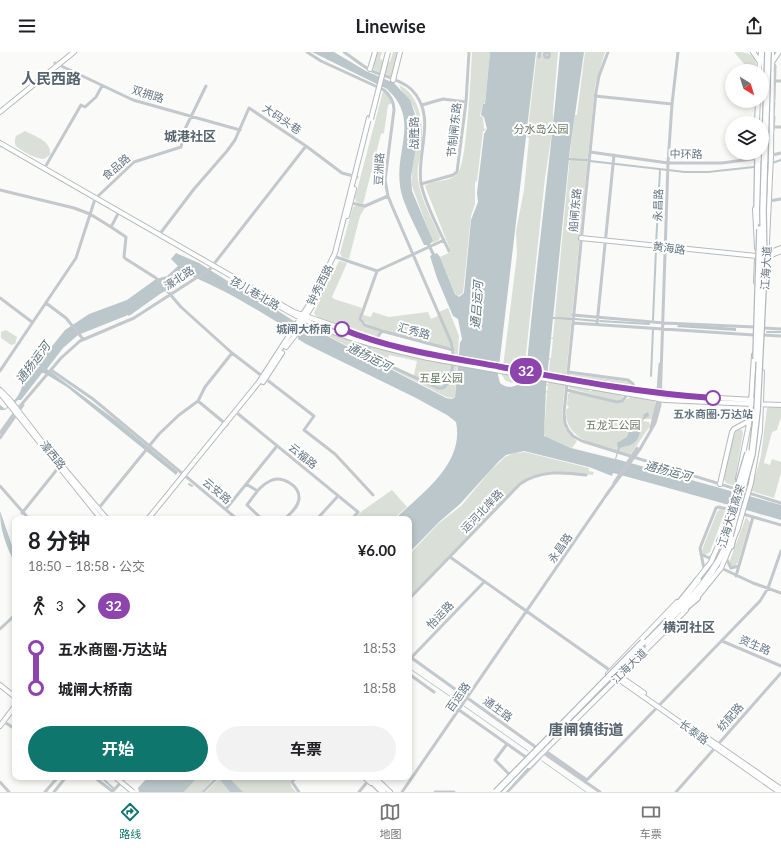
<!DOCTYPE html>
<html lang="zh">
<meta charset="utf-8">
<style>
:root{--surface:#fff;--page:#f2f2f2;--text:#202124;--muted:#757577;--line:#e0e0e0;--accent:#0f766e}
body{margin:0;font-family:Lato,"Noto Sans SC",sans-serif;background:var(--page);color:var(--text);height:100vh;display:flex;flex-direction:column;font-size:15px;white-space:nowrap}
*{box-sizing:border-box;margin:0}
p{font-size:13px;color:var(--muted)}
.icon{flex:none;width:22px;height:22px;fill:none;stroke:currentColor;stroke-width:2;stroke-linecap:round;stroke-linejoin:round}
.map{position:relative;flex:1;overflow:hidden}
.drawer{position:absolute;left:12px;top:464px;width:400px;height:264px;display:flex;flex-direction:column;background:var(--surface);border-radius:8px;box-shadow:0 2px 6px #0003}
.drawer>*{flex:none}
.badge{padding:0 8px;border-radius:13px;font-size:14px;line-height:26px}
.needle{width:26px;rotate:142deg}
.tools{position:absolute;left:725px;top:12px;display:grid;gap:8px}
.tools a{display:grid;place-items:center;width:44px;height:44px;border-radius:50%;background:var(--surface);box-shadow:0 2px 6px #0003;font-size:20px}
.map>.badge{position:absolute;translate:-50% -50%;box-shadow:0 0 0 2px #fff}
.legs{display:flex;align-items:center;gap:6px;height:44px;padding:0 16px;font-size:13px}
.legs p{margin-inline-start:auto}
.overview{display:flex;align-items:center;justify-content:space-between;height:68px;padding:0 16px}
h1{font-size:22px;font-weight:700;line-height:30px}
.action{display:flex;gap:8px;margin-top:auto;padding:8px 16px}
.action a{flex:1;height:46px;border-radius:24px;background:var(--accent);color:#fff;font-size:16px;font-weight:700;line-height:46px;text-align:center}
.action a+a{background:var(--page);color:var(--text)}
ul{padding:0 16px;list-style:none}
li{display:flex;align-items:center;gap:14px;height:40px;font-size:15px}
li i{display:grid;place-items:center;width:6px;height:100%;margin:0 5px;background:currentColor}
li i::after{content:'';width:10px;height:10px;margin:-5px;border:3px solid;border-radius:50%;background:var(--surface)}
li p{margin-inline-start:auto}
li:first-child i{background:linear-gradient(#0000 50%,currentColor 0)}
li:last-child i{background:linear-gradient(currentColor 50%,#0000 0)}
header{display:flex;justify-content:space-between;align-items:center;height:52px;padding:0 16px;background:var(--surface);font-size:18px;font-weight:700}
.menu{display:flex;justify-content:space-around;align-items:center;height:56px;border-top:1px solid var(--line);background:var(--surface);font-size:11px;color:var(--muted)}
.menu a{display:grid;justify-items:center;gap:2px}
.menu .current{color:var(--accent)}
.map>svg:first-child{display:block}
.green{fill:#dadfd7;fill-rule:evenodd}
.water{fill:#bbc7cb}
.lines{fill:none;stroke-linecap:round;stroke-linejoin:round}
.stream{stroke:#bbc7cb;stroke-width:1}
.canal{stroke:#bbc7cb;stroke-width:2}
.major-casing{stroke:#b5babe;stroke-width:6}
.highway-casing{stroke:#b4b9bd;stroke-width:8}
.minor{stroke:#c3c8cc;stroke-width:3}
.major{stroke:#fff;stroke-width:4}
.highway{stroke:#fff;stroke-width:5.5}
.major-bridge-casing{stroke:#b5babe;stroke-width:6;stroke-linecap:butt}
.highway-bridge-casing{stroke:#b4b9bd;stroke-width:8;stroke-linecap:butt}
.minor-bridge{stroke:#c3c8cc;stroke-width:3}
.major-bridge{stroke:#fff;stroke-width:4}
.highway-bridge{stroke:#fff;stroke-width:5.5}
.line-1-casing{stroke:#fff;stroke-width:9}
.line-1{stroke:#8e44ad;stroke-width:6}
.stop-1-dot{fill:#fff;stroke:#8e44ad;stroke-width:2}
.labels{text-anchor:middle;stroke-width:4;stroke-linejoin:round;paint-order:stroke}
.street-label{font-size:11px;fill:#657683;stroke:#fff}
.park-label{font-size:11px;fill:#687a64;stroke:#fff}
.stop-label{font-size:11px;font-weight:bold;fill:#657683;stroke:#fff;text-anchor:end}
.water-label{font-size:12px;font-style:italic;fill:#60757c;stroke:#fff}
.quarter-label{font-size:13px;font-weight:bold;fill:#57646e;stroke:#fff}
.district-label{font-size:15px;font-weight:bold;fill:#57646e;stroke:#fff}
</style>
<header><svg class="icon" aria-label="menu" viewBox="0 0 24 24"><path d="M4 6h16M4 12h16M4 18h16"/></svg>Linewise<svg class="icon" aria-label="share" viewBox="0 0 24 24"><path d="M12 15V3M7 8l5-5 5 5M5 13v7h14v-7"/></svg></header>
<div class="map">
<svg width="781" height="740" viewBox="0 0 781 740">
<rect width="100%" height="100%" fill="#fafaf8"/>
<path class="green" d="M376 0H382L380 7 390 10 393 0H398L391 25 373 17Z
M472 0H490L485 51 483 52 480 64 483 65 484 77 486 76 485 79H483L477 129 475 130V152L471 164 463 241 458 244 455 241 440 205 451 200 425 134C434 127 450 131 458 121 467 112 471 18 472 0Z
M537 0H558L553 59V74L545 126 525 311 528 314 526 325 512 331 505 328 502 323 517 203 516 179 524 138 529 86 527 85Z
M585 0H605L595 34 562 362 566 378 577 389 572 396 545 385 544 381 547 341 544 339H547L548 334 545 333 548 332 550 308 547 306H551L553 287 549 286 553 285 571 92 575 63H577Z
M734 0C748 0 758 2 756 19H750Z
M399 33C420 43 423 70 422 92 421 104 416 116 418 128 421 148 432 167 440 185L439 188 433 191 412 134C410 111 421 89 417 65 414 50 403 44 399 33Z
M383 39 389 44 392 51 388 53 384 81 381 82 363 152 356 150 355 146Z
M25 79C36 85 52 89 50 103L44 107C37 107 22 100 16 94 14 91 15 87 16 84Z
M356 154H366L360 164 349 207 342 205 340 201 353 155Z
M339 209 347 211 332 245 334 247 362 256 359 267 361 271 378 279 379 281 375 285 317 265 314 261Z
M448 256 459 284 455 344 453 346 446 345 309 274 378 297 453 313 455 300 453 292 450 296C432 291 369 278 362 267L363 263 371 265 373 260 389 265 428 260 431 267 440 263 439 260ZM389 303 417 309 414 323 387 311Z
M6 278 17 285 15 292 11 293 1 286V280Z
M571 322 624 329 629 330 631 333 629 335 591 327 590 332 622 338 590 334 589 339H592L593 337 623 344 622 347 618 349 569 336V323Z
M570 340 618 351 631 345 654 349 656 352 652 367H639L640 369 649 370 650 374 630 403C606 394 564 392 566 358L569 355 567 353 568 342Z
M770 355 781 356V365L777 378 772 380 763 414 764 411 770 413 772 407 781 410V421L774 446 726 431 723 425 734 382 739 377 742 378 743 381 736 421 755 425 761 404 767 356Z
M525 400 589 416V419L594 420 593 423 553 420 522 430 409 546V503L438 472 461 454 492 417 505 405 514 401Z
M392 438 407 455 393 467H354L362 459Z
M720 457 725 459 710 500 705 503 702 500 703 495 717 460Z
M746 465 750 470 738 510 734 515 731 514 729 511Z
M198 725H211L213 727 201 740H184Z
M221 725H293C288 731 291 735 296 740H206Z"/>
<path class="water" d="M312 0H334L366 19 394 31 410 48 416 65 417 89 411 125 412 139 433 189 430 192 435 202 437 201 440 205 455 242 459 245 464 241 471 168 478 150 477 141 484 82 487 77 484 65 481 63 483 52H485L490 0H536L498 323 500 331C510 339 518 333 526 327L529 315 527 310C537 206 551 104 560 0H584L570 97 546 336 544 384 571 396 615 407 618 396 617 391 627 385 630 378 639 372 644 365 643 363 648 360 649 364C636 369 644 382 635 390 631 394 625 394 620 396L616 407 781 453V468C725 452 670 436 613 421L612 424 589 415 524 399 506 403 499 409 460 452 439 470 409 501V467H395C421 442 465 412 456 370L447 363 416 346 306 292 298 287V283C264 262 228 239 191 224L160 242 129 264 128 263 78 283 63 296 47 317 118 370 178 420 176 423 67 335 44 321H42L21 348H18L5 358H0V353L5 357C15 348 20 344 23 331 24 324 32 315 36 309L41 308 65 278 89 262 127 248 156 227 167 224 178 214 171 207 176 201 199 211 253 245 272 255 303 275 306 273 446 346 452 347 455 345 460 291 462 287 458 267 453 264 437 226 430 204 432 203 427 193H424C417 177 401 149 400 133 395 97 420 67 387 37Z
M679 272 736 276V279L677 275Z
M0 459 15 502V511C6 494 0 478 0 459Z
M148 725H198L184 740H139L138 736Z
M218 725H224L226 727 228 725 243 740H230Z"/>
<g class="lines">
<path class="stream" d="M409 616 461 652
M464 654 528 699
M542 709 586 740"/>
<path class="canal" d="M569 107 583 108
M585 108H587
M590 109 685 120H708L754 115
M772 111 781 108
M656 193 660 118
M553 266H556
M558 266 572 267
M575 267 597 269
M653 268 656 197
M600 269 649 272
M767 280H781
M651 324 653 277
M189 432 192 434
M101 725 113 736"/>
<g class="major-casing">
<path id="major" d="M753 0 760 10
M773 9 779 0
M370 17 375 0
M759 19 761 0
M393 28 400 0
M0 60 74 0
M757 71 758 49
M0 91 294 260 375 288 429 302
M755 157 757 196
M347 164 354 137
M581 186 767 205 781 199
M765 202 781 196
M766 211 771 104 772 0
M756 230 757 205
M282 256C326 282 378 295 428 306
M299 275 318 245 330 220
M286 295 303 273
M263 330 282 301
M591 331 666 343 754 348
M590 335 665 348 753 352
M0 338 10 348 46 395 107 467
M0 341 101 467
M759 352 781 353
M738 427 750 367 754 303
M751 431 760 379 762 320
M720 432 732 380 734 377 749 369
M148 467 259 330 314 245 335 201 369 66
M696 529 711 510 721 487
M696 547 721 516 738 476
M611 619 617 626 779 740
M608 622 677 550
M618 623 644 641
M0 633 15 645
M0 674 15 654
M703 683 781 737
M529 714 686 558
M364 725 371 731
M374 725 390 740"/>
</g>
<g class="highway-casing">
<path id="highway" d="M762 95 765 0
M758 107 757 159 760 170
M720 489 724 482
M731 494 733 485
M683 558 697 546
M668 565 698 528
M646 591C678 558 715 528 730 484
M368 725 383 740
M502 740 530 709"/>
</g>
<path class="minor" d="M307 0 321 9 384 38C390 43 394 49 394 58L385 128 388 144 392 154 451 290C455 302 454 328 443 336H438L392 315 370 302 369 291
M344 0C353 6 362 14 372 19 384 24 401 28 411 37 438 63 416 101 421 131 424 150 440 180 449 199
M608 0 599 24 596 40 564 361 565 371 568 378 573 384 582 389 781 451
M544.5 3a2.5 2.5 0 1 1 5 0a2.5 2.5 0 1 1-5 0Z
M539 5 540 0
M55 11 133 48 240 78
M775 29H781
M595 44 672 52
M772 52 774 48 775 14 772 10
M422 53 443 47 466 50
M773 66 774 50
M773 75H781
M773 79 774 65
M590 100 668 111H722L759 106
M764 105 781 101
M44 117 81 53 85 55 96 45 102 34
M421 132 453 123 457 120 466 50 469 0
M0 138 74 156 90 162 111 175 119 160
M769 149 781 147
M351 151 365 154 388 144
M111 175 126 185 124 205 126 207 156 226 181 255 232 301 314 364 304 378 335 402 373 443
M159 183 194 137 227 99 235 88 249 56 306 94 342 121 357 125
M336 205 377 219 444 188
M377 219 360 267 365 273 382 279
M0 246 32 270
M46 251 66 266 83 287
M573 263 664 271 755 275
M573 271 754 283
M597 272 614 103
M763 276 781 277
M762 283 781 284
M375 288 382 279 453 298
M51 318 93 347 237 467
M0 319 76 206 95 147 134 110 181 95 185 77 206 34
M568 320 628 328 633 332 636 339
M567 338 617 350 622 349 628 342
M198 349 227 373
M237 361 358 460 352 467
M651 376 657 352 660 312
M0 381 15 360 61 306 80 289 134 266 210 217 306 94
M0 386 23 353
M640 397 655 371 660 353 668 111 672 52 678 0
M246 432 256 438
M0 434 29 467
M98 457 159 382 179 363 198 349 205 335 232 301
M226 457 277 394
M22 461 59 415
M262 467 247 453C254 444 259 434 270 429 281 423 300 433 299 447 298 456 290 461 285 467
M317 467 338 444
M701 502 709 506 714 503
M450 505 611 619
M726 506 731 516 739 514
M721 516 753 531 781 541
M704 517 700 496 716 456 719 455 781 473
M736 524 753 465
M409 547 520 432C540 418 563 420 586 423
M0 577 15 563
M722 589 781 614
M409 604 537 696
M409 608 484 530
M409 622 434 640
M459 658 527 706
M3 669 15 677
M507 692 495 708 510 723
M544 698 587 728
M94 725 112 739
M296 725 292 730 299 740
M0 730 9 740
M585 730 760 549 768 536 781 499
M45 740 58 725
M54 740 66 725
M112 740 126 725
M203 740 218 725
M359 740 368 729
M402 740 607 442
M435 740H454
M507 740 540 706 542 700 600 740
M676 740 781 621"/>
<use href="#major" class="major"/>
<use href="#highway" class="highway"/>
<g class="major-bridge-casing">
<path id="major-bridge" d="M371 67 388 0
M429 302 591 331
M428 306 590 335
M738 476 751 431
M115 725 133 740"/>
</g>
<g class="highway-bridge-casing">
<path id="highway-bridge" d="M758 107V104
M756 307 760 177
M724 482 748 401
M730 484 752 402 757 359 764 216 763 158 768 0
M496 740 643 590"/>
</g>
<path class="minor-bridge" d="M614 431 637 396
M607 442 640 397"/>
<use href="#major-bridge" class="major-bridge"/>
<use href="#highway-bridge" class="highway-bridge"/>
</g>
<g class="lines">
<g class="line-1-casing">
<path id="line-1" d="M342 277C392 298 447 305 501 315 572 328 641 341 713 346"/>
</g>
<use href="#line-1" class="line-1"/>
</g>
<g class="stop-1-dot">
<circle cx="342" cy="277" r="7"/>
<circle cx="713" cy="346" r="7"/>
</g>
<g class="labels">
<g class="street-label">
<text transform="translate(148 42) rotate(17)" y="4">双拥路</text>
<text transform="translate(282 67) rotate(34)" y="4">大码头巷</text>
<text transform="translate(454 78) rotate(-84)" y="4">节制闸东路</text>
<text transform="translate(414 81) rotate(-90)" y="4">战胜路</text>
<text transform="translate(686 102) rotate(1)" y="4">中环路</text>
<text transform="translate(116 115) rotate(-41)" y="4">食品路</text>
<text transform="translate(379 117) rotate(-87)" y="4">豆洲路</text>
<text transform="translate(658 153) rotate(-88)" y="4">永昌路</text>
<text transform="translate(575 158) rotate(-85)" y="4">船闸东路</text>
<text transform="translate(669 196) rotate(7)" y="4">黄海路</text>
<text transform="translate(766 216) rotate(-87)" y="4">江海大道</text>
<text transform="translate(179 226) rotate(-33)" y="4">濠北路</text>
<text transform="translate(320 233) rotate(-63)" y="4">钟秀西路</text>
<text transform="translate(255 241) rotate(30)" y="4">孩儿巷北路</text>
<text transform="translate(414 279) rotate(15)" y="4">汇秀路</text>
<text transform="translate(53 403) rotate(51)" y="4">濠西路</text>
<text transform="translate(303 404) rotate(39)" y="4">云福路</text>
<text transform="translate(217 439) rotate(40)" y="4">云安路</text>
<text transform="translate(482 459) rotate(-46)" y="4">运河北岸路</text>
<text transform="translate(731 464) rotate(-73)" y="4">江海大道高架</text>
<text transform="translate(560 496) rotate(-56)" y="4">永昌路</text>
<text transform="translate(440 563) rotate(-46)" y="4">怡运路</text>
<text transform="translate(755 593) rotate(23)" y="4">资生路</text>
<text transform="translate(629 614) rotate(-44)" y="4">江海大道</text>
<text transform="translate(458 645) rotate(-55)" y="4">百运路</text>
<text transform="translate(498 657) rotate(36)" y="4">通生路</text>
<text transform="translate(730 665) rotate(-49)" y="4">纺配路</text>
<text transform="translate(694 680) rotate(36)" y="4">长泰路</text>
</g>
<g class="park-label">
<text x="541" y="81">分水岛公园</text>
<text x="441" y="330">五星公园</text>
<text x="613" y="377">五龙汇公园</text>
</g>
<g class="stop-label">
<text x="331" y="281">城闸大桥南</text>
<text x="713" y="366" text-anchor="middle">五水商圈·万达站</text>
</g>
<g class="water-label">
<text transform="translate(477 253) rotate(-86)" y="4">通吕运河</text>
<text transform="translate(369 305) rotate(27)" y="4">通扬运河</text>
<text transform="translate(33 311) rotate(-53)" y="4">通扬运河</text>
<text transform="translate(668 419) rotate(15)" y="4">通扬运河</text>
</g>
<g class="quarter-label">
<text x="190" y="89">城港社区</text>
<text x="689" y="580">横河社区</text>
</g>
<g class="district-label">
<text x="51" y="32">人民西路</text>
<text x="586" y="683">唐闸镇街道</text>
</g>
</g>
</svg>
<div class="tools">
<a><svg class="needle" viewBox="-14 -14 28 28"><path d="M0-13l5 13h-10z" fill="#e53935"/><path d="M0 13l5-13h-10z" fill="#757577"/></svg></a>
<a><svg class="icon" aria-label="layers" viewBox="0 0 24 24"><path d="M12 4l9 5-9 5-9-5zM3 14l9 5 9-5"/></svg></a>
</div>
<b class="badge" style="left:526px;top:319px;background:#8e44ad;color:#fff">32</b>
<section class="drawer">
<div class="overview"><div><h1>8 分钟</h1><p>18:50 – 18:58 · 公交</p></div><b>¥6.00</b></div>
<div class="legs"><svg class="icon" aria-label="walk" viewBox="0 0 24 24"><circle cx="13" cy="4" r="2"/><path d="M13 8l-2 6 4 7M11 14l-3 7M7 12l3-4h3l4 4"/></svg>3<svg class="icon" aria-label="forward" viewBox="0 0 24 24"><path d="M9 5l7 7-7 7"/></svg><b class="badge" style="background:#8e44ad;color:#fff">32</b></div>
<ul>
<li><i style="color:#8e44ad"></i><b>五水商圈·万达站</b><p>18:53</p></li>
<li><i style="color:#8e44ad"></i><b>城闸大桥南</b><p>18:58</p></li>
</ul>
<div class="action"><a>开始</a><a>车票</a></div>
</section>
</div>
<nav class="menu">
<a class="current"><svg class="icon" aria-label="directions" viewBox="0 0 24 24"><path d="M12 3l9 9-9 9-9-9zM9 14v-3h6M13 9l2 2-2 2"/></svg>路线</a>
<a><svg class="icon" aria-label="map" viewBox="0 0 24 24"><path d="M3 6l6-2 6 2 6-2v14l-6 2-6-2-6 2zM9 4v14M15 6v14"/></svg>地图</a>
<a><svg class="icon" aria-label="tickets" viewBox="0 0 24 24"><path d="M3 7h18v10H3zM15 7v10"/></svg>车票</a>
</nav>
